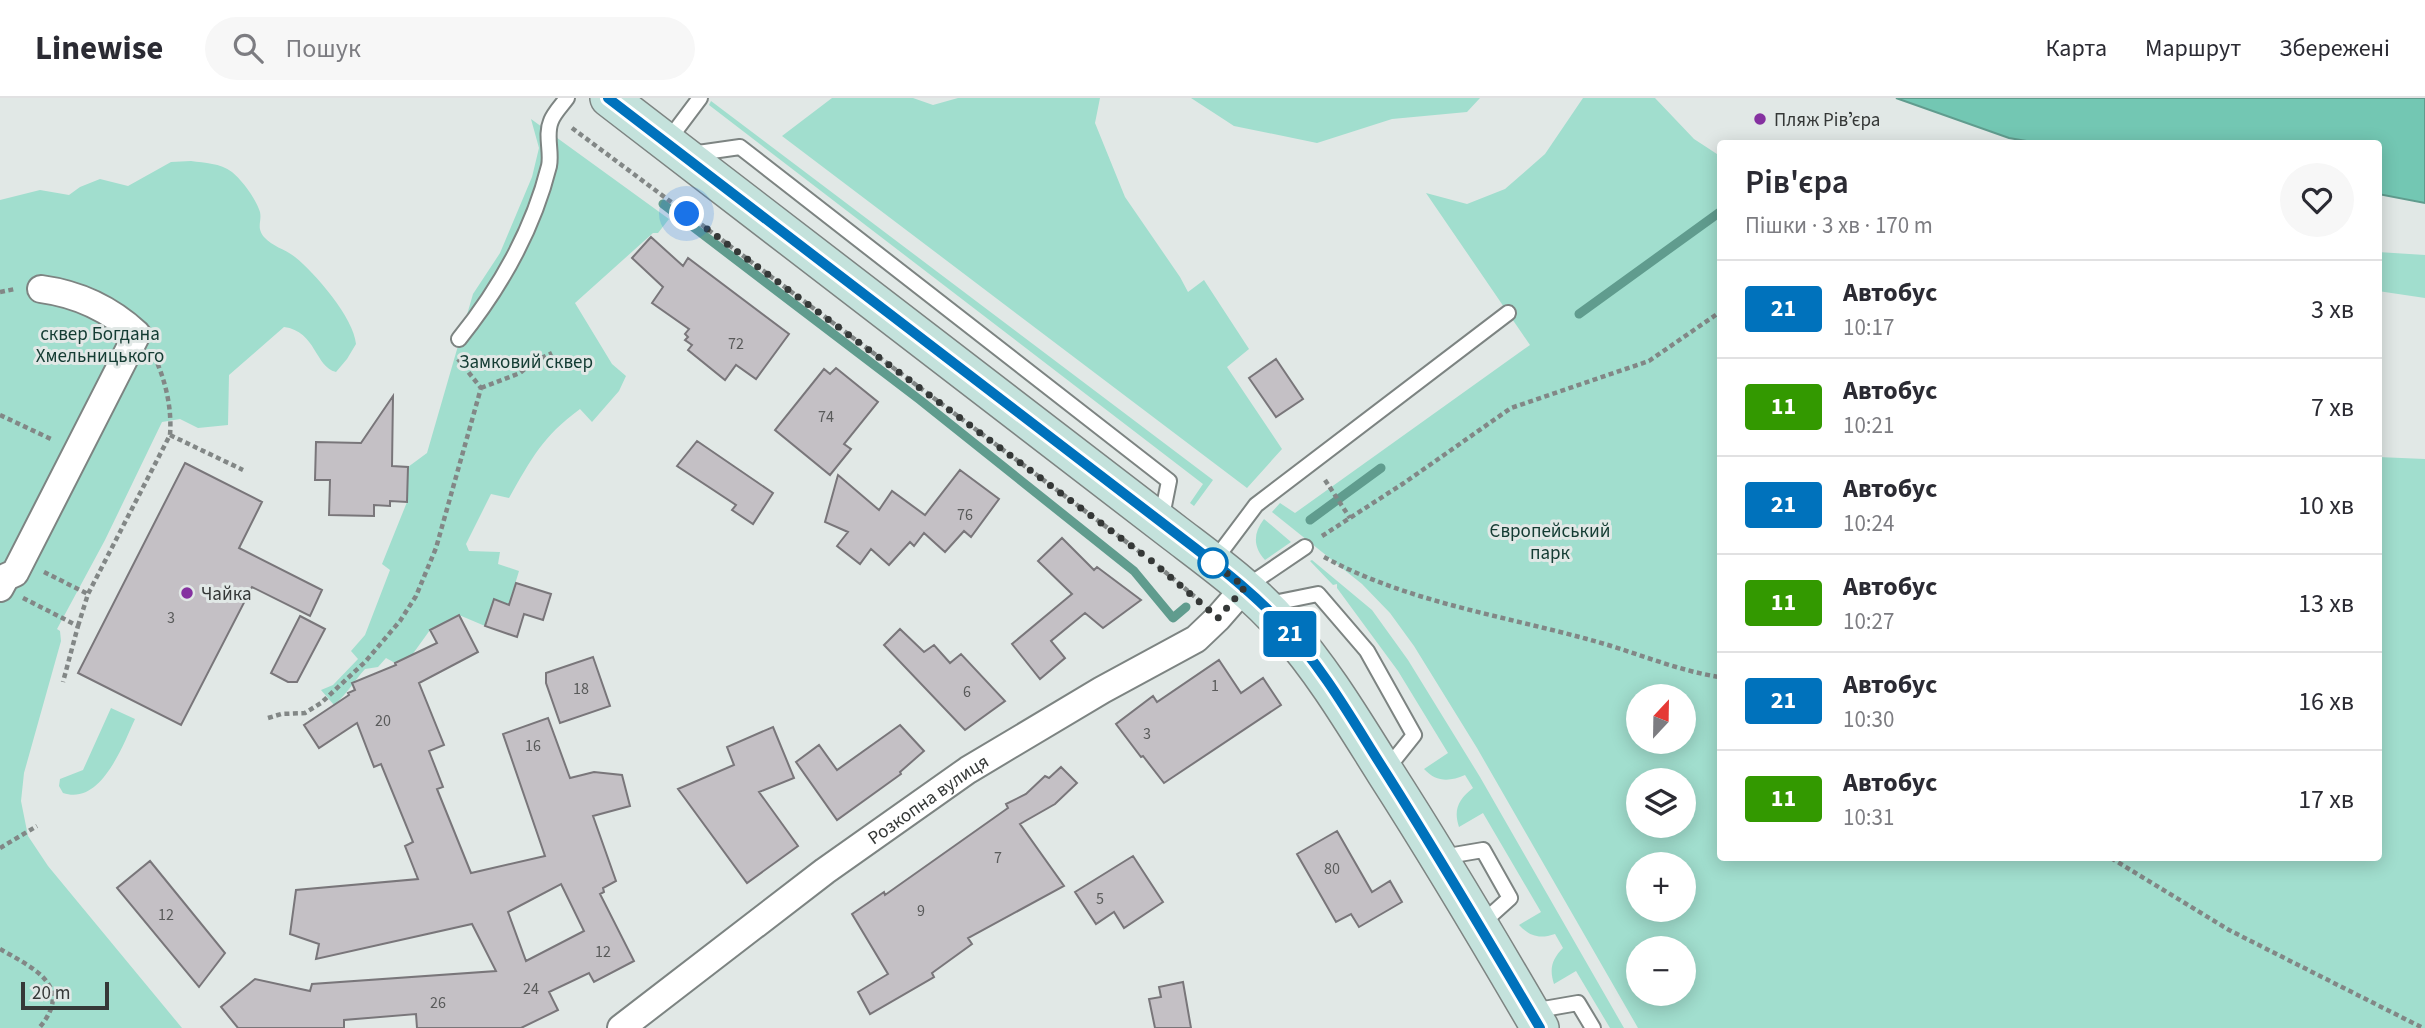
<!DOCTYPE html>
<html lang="uk">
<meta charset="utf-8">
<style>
:root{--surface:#fff;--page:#f7f7f7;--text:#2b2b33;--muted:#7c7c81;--line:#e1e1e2}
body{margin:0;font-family:"Source Sans 3",sans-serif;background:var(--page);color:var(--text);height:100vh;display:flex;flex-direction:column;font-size:26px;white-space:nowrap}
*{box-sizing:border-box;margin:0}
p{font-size:23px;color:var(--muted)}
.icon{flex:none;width:38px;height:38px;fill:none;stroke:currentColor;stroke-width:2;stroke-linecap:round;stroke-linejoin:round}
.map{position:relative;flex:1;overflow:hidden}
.drawer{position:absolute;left:1717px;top:42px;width:665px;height:721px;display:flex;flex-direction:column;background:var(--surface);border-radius:7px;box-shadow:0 4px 18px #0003}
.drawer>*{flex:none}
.badge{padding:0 14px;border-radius:5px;font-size:24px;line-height:46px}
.needle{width:46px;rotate:22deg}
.tools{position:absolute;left:1626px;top:586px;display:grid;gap:14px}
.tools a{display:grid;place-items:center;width:70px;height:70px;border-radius:50%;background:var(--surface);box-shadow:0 4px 18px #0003;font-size:35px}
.scale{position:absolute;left:21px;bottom:18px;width:88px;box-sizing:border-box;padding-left:7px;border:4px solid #353837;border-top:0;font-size:19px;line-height:24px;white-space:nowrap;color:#353837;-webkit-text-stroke:5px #e1e8e6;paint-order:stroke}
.you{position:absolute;width:35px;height:35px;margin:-18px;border:5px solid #fff;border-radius:50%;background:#1a73e8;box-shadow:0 0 0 10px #1a73e833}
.map>.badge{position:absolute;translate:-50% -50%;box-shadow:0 0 0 4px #fff}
.round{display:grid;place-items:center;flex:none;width:74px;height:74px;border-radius:37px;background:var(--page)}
.headline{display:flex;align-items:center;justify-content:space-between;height:119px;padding:0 28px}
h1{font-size:33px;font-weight:600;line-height:52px}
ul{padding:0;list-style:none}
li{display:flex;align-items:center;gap:21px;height:98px;padding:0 28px;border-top:2px solid var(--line)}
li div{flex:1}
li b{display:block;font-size:26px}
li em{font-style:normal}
li .badge{min-width:77px;font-weight:700;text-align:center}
header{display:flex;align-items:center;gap:42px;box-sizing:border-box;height:98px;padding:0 35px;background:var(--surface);border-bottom:2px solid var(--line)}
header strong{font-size:33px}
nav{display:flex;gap:38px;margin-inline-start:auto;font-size:24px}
.search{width:490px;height:63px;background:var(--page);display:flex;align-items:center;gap:18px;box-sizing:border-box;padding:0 24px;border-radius:38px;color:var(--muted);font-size:26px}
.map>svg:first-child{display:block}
.green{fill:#a1dece;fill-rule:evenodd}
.water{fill:#73c7b3;stroke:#609c8e;stroke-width:2}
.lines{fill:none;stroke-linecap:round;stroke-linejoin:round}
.stream{stroke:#609c8e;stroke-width:9}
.building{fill:#c4c0c5;stroke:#79767a;stroke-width:2;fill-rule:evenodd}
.lane-casing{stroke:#7d8482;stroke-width:18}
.street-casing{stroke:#7d8482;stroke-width:30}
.secondary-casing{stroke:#7d8482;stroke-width:40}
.path{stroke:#828786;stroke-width:4.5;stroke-dasharray:5 3.5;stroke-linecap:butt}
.lane{stroke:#fff;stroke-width:14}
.street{stroke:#fff;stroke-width:26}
.secondary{stroke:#c4e2dc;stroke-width:37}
.line-casing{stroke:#fff;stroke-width:16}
.line{stroke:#0072bc;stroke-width:10}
.walk{stroke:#353837;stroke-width:7;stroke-dasharray:0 12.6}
.poi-dot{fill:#8531a0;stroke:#e1e8e6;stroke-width:2.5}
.stop-dot{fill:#fff;stroke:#0072bc;stroke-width:3.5}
.labels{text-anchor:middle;stroke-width:6;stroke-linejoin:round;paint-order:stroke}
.number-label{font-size:16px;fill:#595a5a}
.poi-label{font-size:19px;fill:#353837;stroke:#e1e8e6;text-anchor:start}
.park-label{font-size:19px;fill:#143c33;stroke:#e1e8e6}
.street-label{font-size:19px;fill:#353837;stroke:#e1e8e6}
</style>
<header>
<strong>Linewise</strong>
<div class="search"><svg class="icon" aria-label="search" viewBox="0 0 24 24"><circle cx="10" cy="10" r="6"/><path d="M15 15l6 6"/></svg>Пошук</div>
<nav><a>Карта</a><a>Маршрут</a><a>Збережені</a></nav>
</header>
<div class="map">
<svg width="2425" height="930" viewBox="0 0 2425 930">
<rect width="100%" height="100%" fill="#e1e8e6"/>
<path class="green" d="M832 0H913L933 7 958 0H1100L1095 25 1125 99 1180 179 1188 194 1204 182 1249 251 1227 269 1282 351 1247 390 782 38Z
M1191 0H1480L1467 14 1392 21 1317 45 1234 28Z
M1583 0H1655L1694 41 1720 58V760H2378V359L2425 361V930H1638L1477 650 1414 548 1390 515 1362 486 1272 414 1280 405 1295 415 1530 247 1426 95 1467 106 1505 91 1545 56ZM1638 598H1684V644H1638ZM1638 682H1684V728H1638ZM1638 766H1684V812H1638ZM1638 850H1684V896H1638Z
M711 3 1213 382 1194 408 1190 405 1203 386 709 7Z
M531 21 669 121 658 135H653L575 205 612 266 626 278 619 293 592 324 580 311C542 339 532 360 509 400L491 396 466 446 469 453 500 454 498 466 519 473 509 506 494 502 485 528 459 517 430 532 412 557 395 565 386 560 378 569 365 571C354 583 347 596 334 607L321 592 333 587 358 561 351 553 365 537 390 472 382 466 407 404 408 369 427 355 473 196 500 155 532 79 539 50Z
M191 63C205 65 220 65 232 74 242 82 256 101 260 114 262 124 256 129 264 139 273 149 285 151 295 159 315 175 354 220 356 246L347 261 336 274C315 269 316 233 284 229L229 277 228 327 198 330 180 321 162 324 105 442 57 531 60 533 61 543 24 675 21 703 28 738 48 768 182 930H0V102L40 92 69 97 80 89 100 81 128 88 171 64Z
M2378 154 2425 157V200L2378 193Z
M1264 421 1291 444 1265 462C1253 449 1253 435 1264 421Z
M1312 462 1372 512 1408 562 1480 679 1624 930H1610L1576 873 1554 886C1549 871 1552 861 1563 850L1555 836C1540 841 1530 839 1519 827L1541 814 1483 715 1459 729C1453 711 1459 701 1473 690L1465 677C1449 684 1436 684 1424 671L1448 655 1398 573 1337 490V486L1333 487 1310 463Z
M111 610 135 621C123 647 101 708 63 695L59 688 60 681 83 672Z"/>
<path class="water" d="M1896 0H2425V105L2378 96V46L2038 45 2009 40Z"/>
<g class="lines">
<path class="stream" d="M663 106 920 302 1134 473 1173 520 1186 509
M1579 216 1720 114
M1310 422 1381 370"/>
</g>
<path class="building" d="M651 139 683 168 688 160 789 236 756 281 736 267 725 282 688 252 692 247 685 242 688 239 685 236 689 231 652 205 663 189 632 160Z
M1276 261 1303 301 1276 319 1249 280Z
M836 270 878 304 844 346 851 351 830 377 775 332 824 271 830 276Z
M393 298 392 368 408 369 407 404 390 403V408L374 407V418L329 417 330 382H315L316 344 361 345Z
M697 343 773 395 753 426 732 412 736 407 677 368Z
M185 365 262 404 239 450 322 492 310 518 252 489 181 627 78 575Z
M960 372 999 401 971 439 964 433 945 454 924 435 914 448 910 444 889 467 871 451 860 466 837 448 848 434 825 424 838 377 879 412 892 393 925 417Z
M1062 440 1094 472 1097 469 1141 502 1103 530 1085 515 1051 543 1065 560 1040 581 1012 546 1072 496 1038 463Z
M516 485 551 496 543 522 524 516 517 539 485 528 494 501 509 507Z
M459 517 478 554 419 585 444 647 429 653 443 689 437 691 471 775 545 758 503 636 548 620 570 680 594 674 622 677 630 708 593 718 616 783 603 790 604 794 600 796 634 863 594 884 589 875 549 894 558 912 521 930H417L416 916 344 922V930H238L221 909 255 881 310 893 312 886 496 873 472 826 316 861 319 846 290 836 296 792 418 781 405 748 413 744 381 666 374 669 357 625 319 650 304 627 349 597 348 595 355 592 352 585 396 567 395 565 437 545 430 532ZM561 786 584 833 526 863 508 814Z
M300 518 325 531 297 584H288L271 575Z
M900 531 924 554 934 547 950 565 961 556 1005 603 965 632 884 547Z
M593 559 610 608 560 625 546 585V575Z
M1219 562 1241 595 1263 580 1281 607 1164 685 1143 658 1141 659 1116 626 1153 598 1157 604Z
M900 627 924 653 900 674 901 676 837 722 796 664 819 647 837 672Z
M773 629 794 680 759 694 798 748 747 785 678 691 734 667 727 649Z
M1061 669 1077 685 1055 706 1020 726 1064 788 968 840 972 846 932 875 934 879 870 916 858 894 888 876 852 816 884 794 885 797 1008 710 1006 706 1026 696 1045 678 1049 680Z
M1337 733 1372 794 1390 783 1402 804 1359 829 1351 816 1336 824 1297 756Z
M1133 758 1163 804 1124 830 1114 814 1096 826 1075 794Z
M150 763 225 855 199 889 117 790Z
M1183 884 1191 930H1155L1149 901 1161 899 1159 889Z"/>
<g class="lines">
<g class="lane-casing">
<path id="lane" d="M667 44 700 0
M691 56 740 49 1169 383 1161 423
M459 241C500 190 533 132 549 68 552 54 545 37 551 23 554 15 562 7 567 0
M1214 463 1256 407 1508 215
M1246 489 1305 449
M1269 506 1318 496 1367 553 1414 637 1386 672
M1442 759 1483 752 1510 800 1480 827
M1532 913 1578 905 1593 930"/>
</g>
<g class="street-casing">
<g id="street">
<path d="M0 490 6 479 15 475 137 236C109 210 78 196 41 191"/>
<path id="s1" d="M621 930 825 773 968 672 1102 592 1196 541 1218 520 1245 489"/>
</g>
</g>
<g class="secondary-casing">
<path id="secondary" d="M609 0 1176 436C1214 465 1253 493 1285 530 1324 574 1354 625 1385 674 1439 758 1490 844 1540 930"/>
</g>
<path class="path" d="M572 30 1140 454
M0 194 15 191
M458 261 481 290
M481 290 520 275 533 264 552 255
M0 317 53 342
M170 337 243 372
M1325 382 1350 420
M1322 438 1404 385 1511 310 1649 263 1720 214
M1324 459C1405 503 1499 517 1587 541 1630 552 1677 573 1720 579
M1158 468 1200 503
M44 474 88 496
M23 500 78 528 63 584
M78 528 88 496 170 337C172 311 166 285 156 262
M268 620 281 616 305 615 321 605 365 564 400 523 416 498 436 450 481 290
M0 750 37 728
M2111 760 2229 832 2423 930
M0 851C33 870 75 888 39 930"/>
<use href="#lane" class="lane"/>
<use href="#street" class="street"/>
<use href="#secondary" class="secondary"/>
</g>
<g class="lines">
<g class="line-casing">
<path id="line" d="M608 0 1195 450C1226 474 1256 498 1283 527 1324 571 1354 625 1386 675 1439 759 1490 845 1540 930"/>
</g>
<use href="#line" class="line"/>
<path class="walk" d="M687 116 1153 464 1218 520 1245 489 1213 465"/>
</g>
<g class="poi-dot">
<circle cx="1760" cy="21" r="7"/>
<circle cx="187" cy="495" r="7"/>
</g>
<circle class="stop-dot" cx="1213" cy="465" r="14"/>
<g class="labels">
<g class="number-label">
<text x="736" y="251">72</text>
<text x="826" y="324">74</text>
<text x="965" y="422">76</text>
<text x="171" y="525">3</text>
<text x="1215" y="593">1</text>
<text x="581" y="596">18</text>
<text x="967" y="599">6</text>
<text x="383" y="628">20</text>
<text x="1147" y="641">3</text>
<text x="533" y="653">16</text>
<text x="998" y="765">7</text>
<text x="1332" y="776">80</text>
<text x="1100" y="806">5</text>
<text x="921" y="818">9</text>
<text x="166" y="822">12</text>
<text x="603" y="859">12</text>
<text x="531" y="896">24</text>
<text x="438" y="910">26</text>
</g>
<g class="poi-label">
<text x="1774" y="28">Пляж Рівʼєра</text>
<text x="201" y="502">Чайка</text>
</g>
<g class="park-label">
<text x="100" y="242">сквер Богдана<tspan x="100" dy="22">Хмельницького</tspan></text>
<text x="526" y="270">Замковий сквер</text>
<text x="1550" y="439">Європейський<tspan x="1550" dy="22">парк</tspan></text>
</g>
<g class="street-label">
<text dy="7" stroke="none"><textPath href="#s1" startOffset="383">Розкопна вулиця</textPath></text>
</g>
</g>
</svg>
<div class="tools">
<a><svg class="needle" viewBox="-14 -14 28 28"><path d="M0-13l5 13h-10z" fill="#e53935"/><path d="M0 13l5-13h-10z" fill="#7c7c81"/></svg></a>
<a><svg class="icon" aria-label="layers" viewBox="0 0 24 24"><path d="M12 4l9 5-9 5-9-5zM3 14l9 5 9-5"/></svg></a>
<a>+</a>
<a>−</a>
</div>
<div class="scale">20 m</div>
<div class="you" style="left:687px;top:116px"></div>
<b class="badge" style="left:1290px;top:536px;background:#0072bc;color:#fff">21</b>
<section class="drawer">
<div class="headline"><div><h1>Рів'єра</h1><p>Пішки · 3 хв · 170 m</p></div><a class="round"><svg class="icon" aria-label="heart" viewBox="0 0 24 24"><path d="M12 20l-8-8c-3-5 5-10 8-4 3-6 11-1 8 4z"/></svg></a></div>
<ul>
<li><span class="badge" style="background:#0072bc;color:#fff">21</span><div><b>Автобус</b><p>10:17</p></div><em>3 хв</em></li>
<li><span class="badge" style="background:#390;color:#fff">11</span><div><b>Автобус</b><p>10:21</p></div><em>7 хв</em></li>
<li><span class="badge" style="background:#0072bc;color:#fff">21</span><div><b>Автобус</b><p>10:24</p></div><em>10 хв</em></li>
<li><span class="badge" style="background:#390;color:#fff">11</span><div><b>Автобус</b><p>10:27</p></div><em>13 хв</em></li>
<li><span class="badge" style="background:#0072bc;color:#fff">21</span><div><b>Автобус</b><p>10:30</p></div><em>16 хв</em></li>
<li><span class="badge" style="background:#390;color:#fff">11</span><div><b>Автобус</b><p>10:31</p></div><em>17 хв</em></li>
</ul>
</section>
</div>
